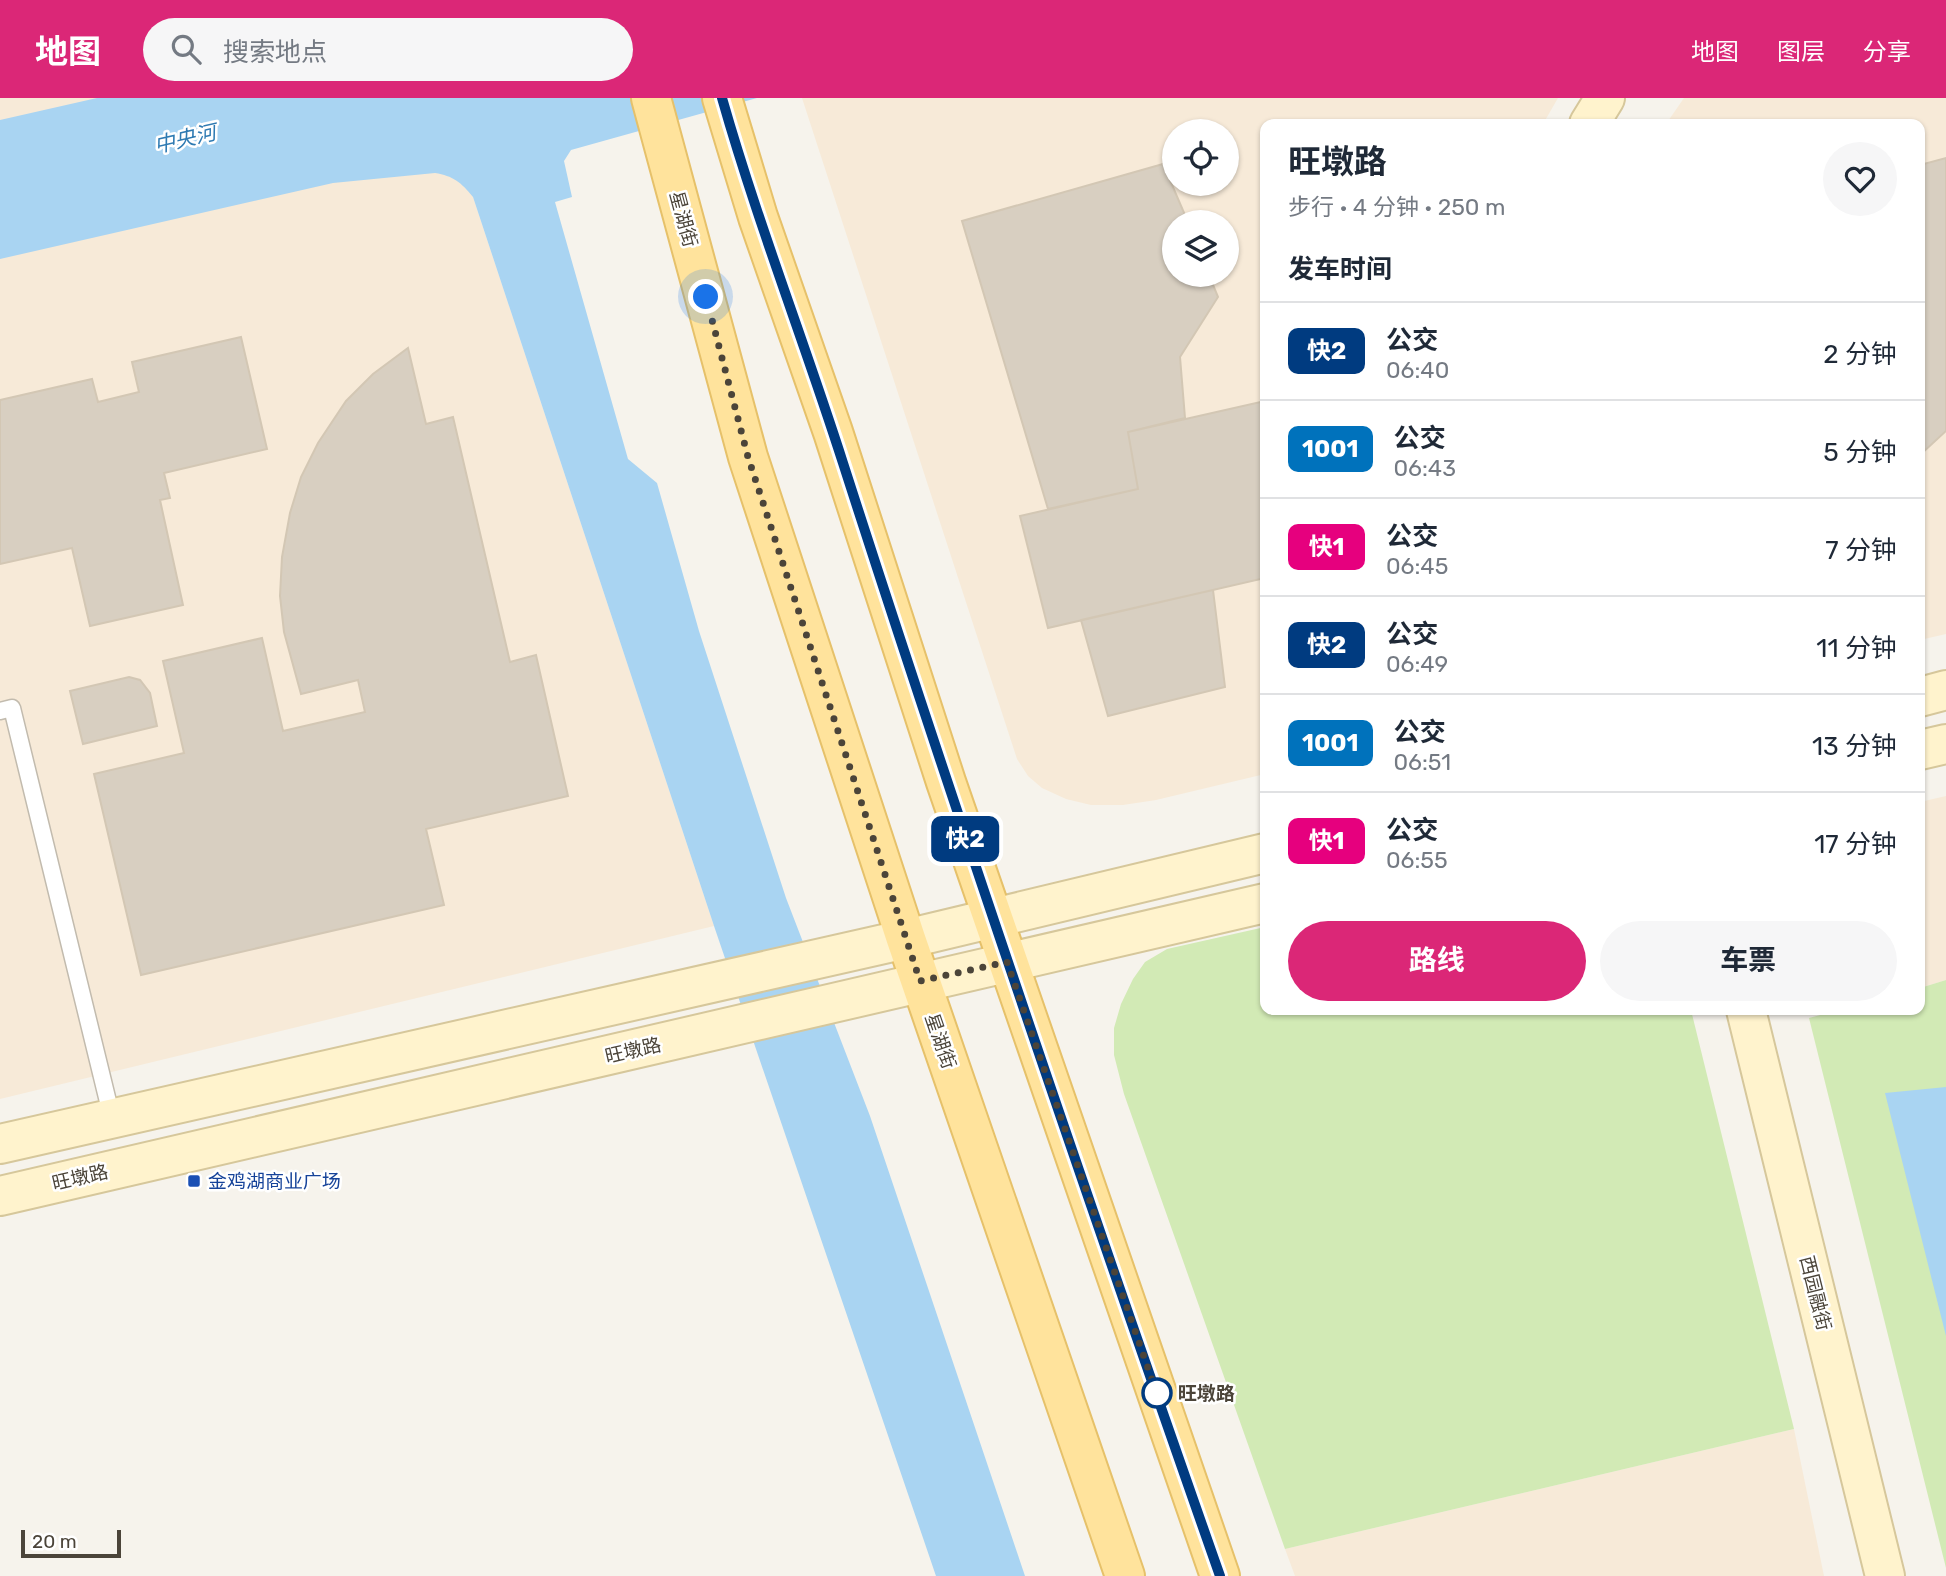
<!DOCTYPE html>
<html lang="zh">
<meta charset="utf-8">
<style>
:root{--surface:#fff;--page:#f6f6f7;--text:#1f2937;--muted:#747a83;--line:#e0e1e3;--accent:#db2777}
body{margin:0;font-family:Rubik,"Noto Sans SC",sans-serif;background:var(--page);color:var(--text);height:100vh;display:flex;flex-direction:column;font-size:26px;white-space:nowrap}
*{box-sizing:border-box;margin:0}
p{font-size:23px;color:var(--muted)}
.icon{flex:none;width:38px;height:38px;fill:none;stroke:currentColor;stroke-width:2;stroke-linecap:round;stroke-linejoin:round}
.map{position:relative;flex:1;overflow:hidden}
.panel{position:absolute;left:1260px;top:21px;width:665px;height:896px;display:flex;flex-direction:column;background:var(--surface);border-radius:14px;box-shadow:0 2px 5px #0004}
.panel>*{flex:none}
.badge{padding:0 14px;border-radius:10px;font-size:24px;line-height:46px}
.buttons{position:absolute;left:1162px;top:21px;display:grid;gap:14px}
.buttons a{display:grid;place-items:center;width:77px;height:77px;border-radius:50%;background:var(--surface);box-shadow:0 2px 5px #0004;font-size:35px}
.scale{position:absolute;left:21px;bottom:18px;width:100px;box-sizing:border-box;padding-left:7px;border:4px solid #4b4439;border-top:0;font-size:19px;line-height:24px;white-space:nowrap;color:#4b4439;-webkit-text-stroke:5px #fff;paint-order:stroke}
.you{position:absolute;width:35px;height:35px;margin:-18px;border:5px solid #fff;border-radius:50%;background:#1a73e8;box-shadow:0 0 0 10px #1a73e833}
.map>.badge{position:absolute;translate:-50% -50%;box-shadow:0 0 0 4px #fff}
h2{padding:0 28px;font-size:26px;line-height:63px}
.round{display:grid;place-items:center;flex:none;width:74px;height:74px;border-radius:37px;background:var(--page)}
.head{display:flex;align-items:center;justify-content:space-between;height:119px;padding:0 28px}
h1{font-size:33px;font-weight:700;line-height:52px}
.cta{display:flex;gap:14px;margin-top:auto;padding:14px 28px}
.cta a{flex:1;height:80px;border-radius:42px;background:var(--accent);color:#fff;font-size:28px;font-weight:700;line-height:80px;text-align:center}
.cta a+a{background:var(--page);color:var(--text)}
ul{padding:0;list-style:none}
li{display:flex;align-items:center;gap:21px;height:98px;padding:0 28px;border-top:2px solid var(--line)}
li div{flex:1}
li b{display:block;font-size:26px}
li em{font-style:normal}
li .badge{min-width:77px;font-weight:700;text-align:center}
header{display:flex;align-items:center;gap:42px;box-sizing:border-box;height:98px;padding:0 35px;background:var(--accent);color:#fff}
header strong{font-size:33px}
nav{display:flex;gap:38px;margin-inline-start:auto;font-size:24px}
.search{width:490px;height:63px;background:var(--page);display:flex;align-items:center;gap:18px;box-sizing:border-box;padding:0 24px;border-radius:38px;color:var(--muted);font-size:26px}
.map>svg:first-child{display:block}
.commercial{fill:#f7ead8;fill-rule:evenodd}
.green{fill:#d2eab5}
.water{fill:#a9d4f2}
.building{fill:#d8cfc1;stroke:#d3c7b4;stroke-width:2}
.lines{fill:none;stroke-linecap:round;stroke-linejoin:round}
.lane-casing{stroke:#c2bbae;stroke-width:19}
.secondary-casing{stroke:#d6c79b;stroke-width:42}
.primary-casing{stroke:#e6c16a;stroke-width:42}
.lane{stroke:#fff;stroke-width:16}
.secondary{stroke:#fff3cd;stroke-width:38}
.primary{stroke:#ffe39c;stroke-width:38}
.line-casing{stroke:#fff;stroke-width:16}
.line{stroke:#003b80;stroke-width:10}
.walk{stroke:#4b4439;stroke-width:7;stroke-dasharray:0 12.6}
.transit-dot{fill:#1a4fb4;stroke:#fff;stroke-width:2.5}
.stop-dot{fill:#fff;stroke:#003b80;stroke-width:3.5}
.labels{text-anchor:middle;stroke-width:5;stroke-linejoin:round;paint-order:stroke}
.street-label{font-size:19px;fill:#4b4439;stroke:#fff}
.transit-label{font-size:19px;fill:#164399;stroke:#fff;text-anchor:start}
.stop-label{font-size:19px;font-weight:bold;fill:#4b4439;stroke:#fff;text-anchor:start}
.water-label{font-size:21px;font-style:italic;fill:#2e7ab2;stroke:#fff}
</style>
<header>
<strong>地图</strong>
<div class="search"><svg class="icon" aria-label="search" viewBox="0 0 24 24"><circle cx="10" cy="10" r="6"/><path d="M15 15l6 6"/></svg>搜索地点</div>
<nav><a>地图</a><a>图层</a><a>分享</a></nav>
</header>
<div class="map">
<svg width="1946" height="1478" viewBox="0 0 1946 1478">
<rect width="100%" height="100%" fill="#f6f3ec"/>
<path class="commercial" d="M0 0H450L473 99 714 828 0 1001Z
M802 0H1558L1543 26H1265V676L1156 702 1123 707H1091L1066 701 1042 690 1028 678 1017 661ZM1174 33H1227V86H1174ZM1174 124H1227V177H1174Z
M1684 0H1946V536L1920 542V26H1666Z
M1946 698V882L1920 890V704Z
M1794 1331 1824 1478H1295L1285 1451Z"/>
<path class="green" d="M1265 829V912H1691L1794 1331 1285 1451 1124 996 1114 957V930L1121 906 1133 881 1145 864 1167 851Z
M1946 882V1470L1809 920 1839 912H1920V890Z"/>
<path class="water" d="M97 0H757L571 52 564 63 572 99 555 104 628 361 657 385 699 533 786 800 870 1018 1025 1478H936L714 828 473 99C461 84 453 78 435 75L333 85 0 161V22Z
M1946 989V1238L1885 995Z"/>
<path class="building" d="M1946 60V333L1920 357V67Z
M1163 66 1188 124H1174V177H1209L1218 199 1180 259 1185 320 1128 334 1138 391 1048 411 962 123Z
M241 239 267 351 164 375 170 400 160 402 183 507 90 528 72 450 0 466V302L92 281 98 304 139 294 132 264Z
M408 250 426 326 453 319 510 564 536 557 568 698 426 731 444 807 141 877 94 676 184 655 163 563 262 540 283 633 365 614 358 582 301 596 284 534 280 498 282 459 290 415 301 379 318 345 346 303 373 276Z
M1265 303V480L1048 530 1020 418 1138 391 1128 334Z
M1213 492 1225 589 1108 618 1081 522Z
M129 579 140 582 150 595 157 628 83 646 70 593Z"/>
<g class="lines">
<g class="lane-casing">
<path id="lane" d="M0 613 12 610 112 1020"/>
</g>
<g class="secondary-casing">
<path id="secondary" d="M1589 26 1605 0
M1920 599 1946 592
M1920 652 1946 646
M1746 912 1885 1478
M0 1046 906 841 1265 755
M0 1098 1265 805"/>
</g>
<g class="primary-casing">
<path id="primary" d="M651 0 748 359 906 841 1125 1478
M722 0 758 119 833 334 946 684 1220 1478"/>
</g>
<use href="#lane" class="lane"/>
<use href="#secondary" class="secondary"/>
<use href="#primary" class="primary"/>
</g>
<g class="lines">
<g class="line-casing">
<path id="line" d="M722 0C757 123 804 243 843 365 963 738 1090 1108 1220 1478"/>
</g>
<use href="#line" class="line"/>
<path class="walk" d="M706 199 748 359 920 883 1007 864 1158 1299 1157 1295"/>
</g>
<rect class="transit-dot" x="187" y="1076" width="14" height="14" rx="3.5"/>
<circle class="stop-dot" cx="1157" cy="1295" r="14"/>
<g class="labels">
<g class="street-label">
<text transform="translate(684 121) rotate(75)" y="7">星湖街</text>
<text transform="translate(941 943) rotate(71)" y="7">星湖街</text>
<text transform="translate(633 952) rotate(-13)" y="7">旺墩路</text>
<text transform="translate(80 1079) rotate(-13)" y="7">旺墩路</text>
<text transform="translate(1816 1195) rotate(76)" y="7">西园融街</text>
</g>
<g class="transit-label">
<text x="208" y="1090">金鸡湖商业广场</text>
</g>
<g class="stop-label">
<text x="1178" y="1302">旺墩路</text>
</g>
<g class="water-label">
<text transform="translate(185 41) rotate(-13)" y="7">中央河</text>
</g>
</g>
</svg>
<div class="buttons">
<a><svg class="icon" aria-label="locate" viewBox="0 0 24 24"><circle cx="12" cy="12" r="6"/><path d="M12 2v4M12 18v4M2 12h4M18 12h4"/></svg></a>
<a><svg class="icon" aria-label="layers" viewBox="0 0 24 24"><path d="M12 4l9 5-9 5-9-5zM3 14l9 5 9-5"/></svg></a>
</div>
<div class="scale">20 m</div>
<div class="you" style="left:706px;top:199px"></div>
<b class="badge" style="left:965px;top:741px;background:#003b80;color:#fff">快2</b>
<section class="panel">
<div class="head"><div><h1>旺墩路</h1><p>步行 · 4 分钟 · 250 m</p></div><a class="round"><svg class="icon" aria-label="heart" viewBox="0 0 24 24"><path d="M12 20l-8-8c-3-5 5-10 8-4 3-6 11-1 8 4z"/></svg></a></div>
<h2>发车时间</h2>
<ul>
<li><span class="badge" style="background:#003b80;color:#fff">快2</span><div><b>公交</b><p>06:40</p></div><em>2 分钟</em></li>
<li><span class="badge" style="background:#0072bc;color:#fff">1001</span><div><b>公交</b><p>06:43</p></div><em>5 分钟</em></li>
<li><span class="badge" style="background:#e6007e;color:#fff">快1</span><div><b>公交</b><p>06:45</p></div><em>7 分钟</em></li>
<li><span class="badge" style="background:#003b80;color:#fff">快2</span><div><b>公交</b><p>06:49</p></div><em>11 分钟</em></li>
<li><span class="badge" style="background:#0072bc;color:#fff">1001</span><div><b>公交</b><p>06:51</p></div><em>13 分钟</em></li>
<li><span class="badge" style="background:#e6007e;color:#fff">快1</span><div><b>公交</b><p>06:55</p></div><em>17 分钟</em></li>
</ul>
<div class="cta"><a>路线</a><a>车票</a></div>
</section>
</div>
